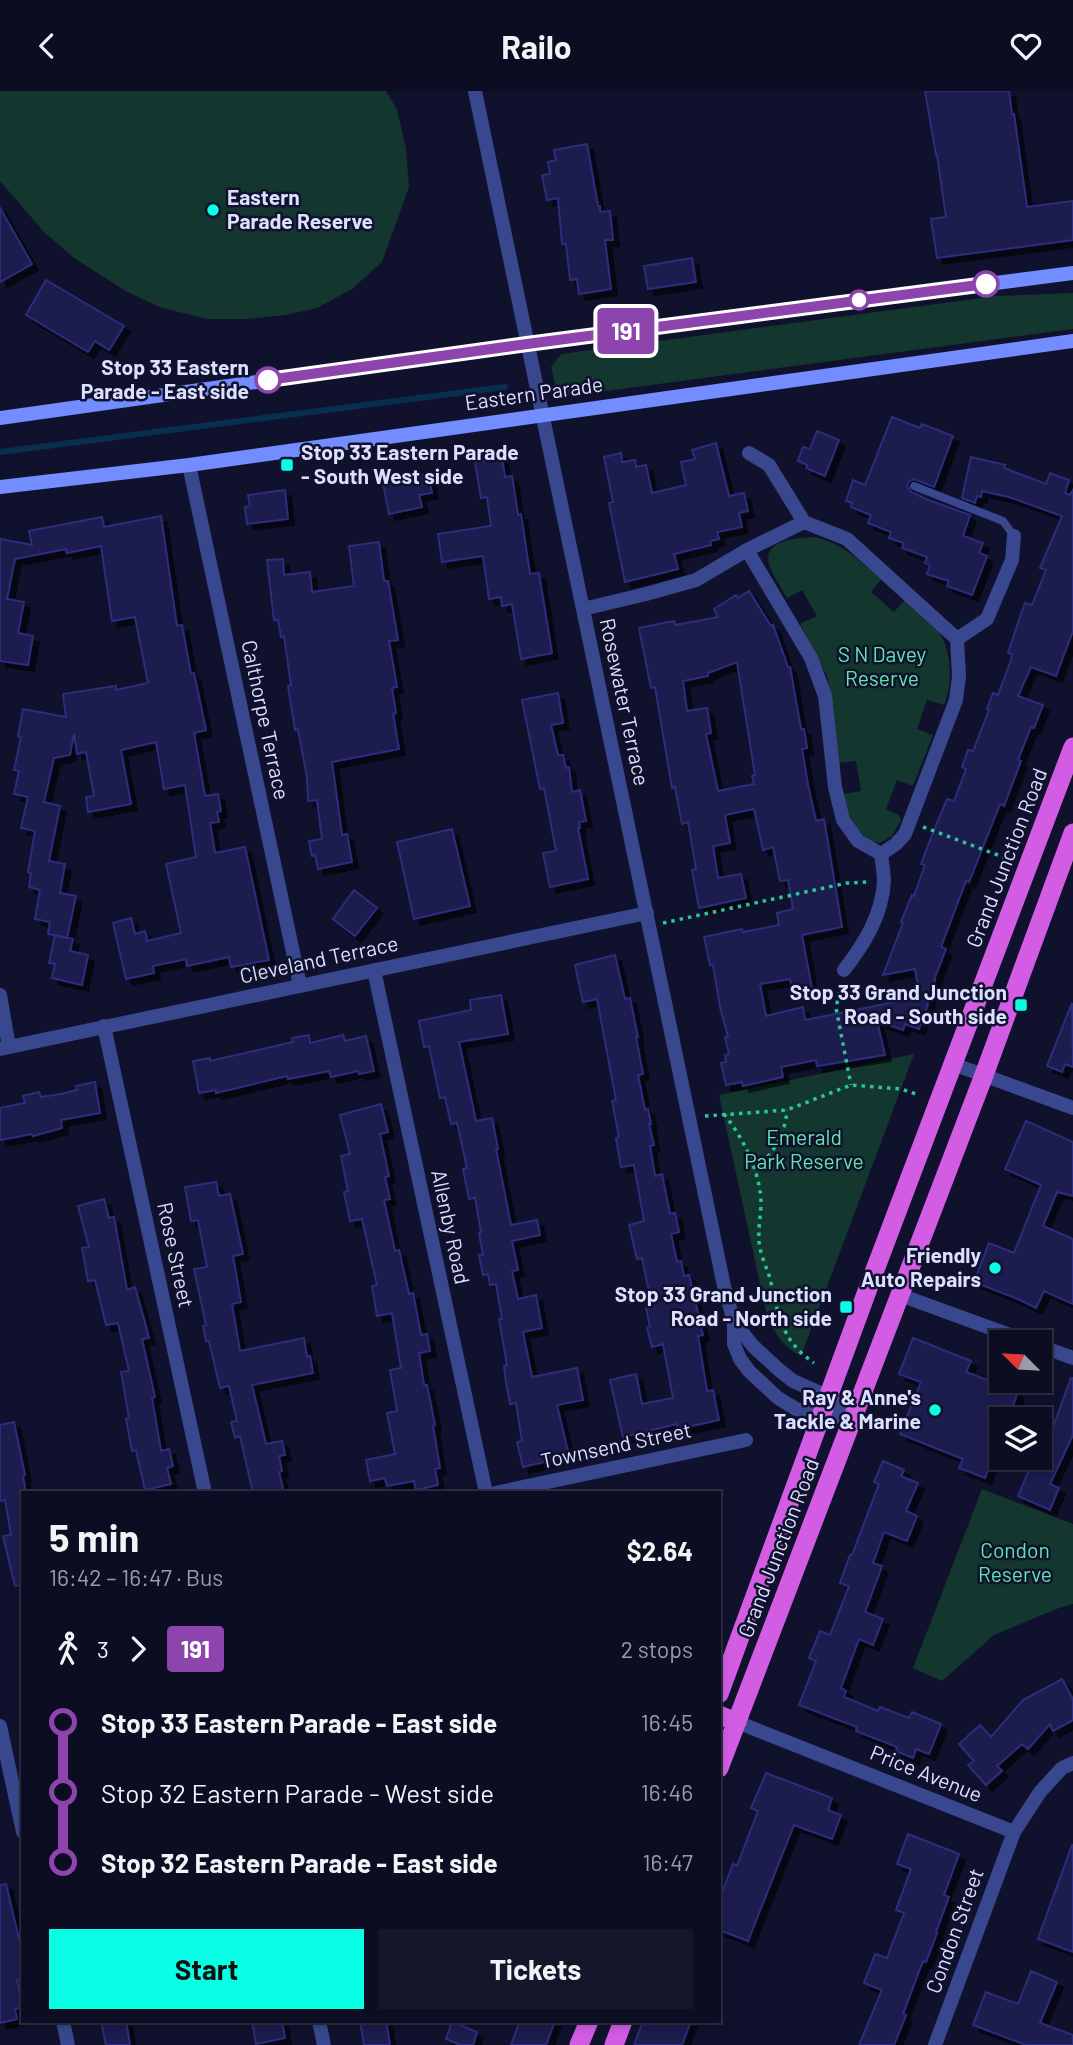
<!DOCTYPE html>
<meta charset="utf-8">
<style>
:root{--surface:#0c0d22;--page:#15162a;--text:#f1f3f6;--muted:#9a9ca5;--line:#2c2d40;--accent:#08ffe5}
body{margin:0;font-family:Barlow,sans-serif;background:var(--page);color:var(--text);height:100vh;display:flex;flex-direction:column;font-size:26px;white-space:nowrap}
*{box-sizing:border-box;margin:0}
p{font-size:23px;color:var(--muted)}
.icon{flex:none;width:38px;height:38px;fill:none;stroke:currentColor;stroke-width:2;stroke-linecap:round;stroke-linejoin:round}
.map{position:relative;flex:1;overflow:hidden}
.drawer{position:absolute;left:21px;top:1400px;width:700px;height:532px;display:flex;flex-direction:column;background:var(--surface);border-radius:0px;box-shadow:0 4px 10px #0003,0 0 0 2px var(--line)}
.drawer>*{flex:none}
.badge{padding:0 14px;border-radius:5px;font-size:24px;line-height:46px}
.needle{width:46px;rotate:294deg}
.buttons{position:absolute;left:989px;top:1239px;display:grid;gap:14px}
.buttons a{display:grid;place-items:center;width:63px;height:63px;border-radius:0px;background:var(--surface);box-shadow:0 4px 10px #0003,0 0 0 2px var(--line);font-size:35px}
.map>.badge{position:absolute;translate:-50% -50%;box-shadow:0 0 0 4px #fff}
.legs{display:flex;align-items:center;gap:10px;height:77px;padding:0 28px;font-size:23px}
.legs p{margin-inline-start:auto}
.overview{display:flex;align-items:center;justify-content:space-between;height:119px;padding:0 28px}
h1{font-size:38px;font-weight:700;line-height:52px}
.primary-button{display:flex;gap:14px;margin-top:auto;padding:14px 28px}
.primary-button a{flex:1;height:80px;border-radius:0px;background:var(--accent);color:#111;font-size:28px;font-weight:700;line-height:80px;text-align:center}
.primary-button a+a{background:var(--page);color:var(--text)}
ul{padding:0 28px;list-style:none}
li{display:flex;align-items:center;gap:24px;height:70px;font-size:26px}
li i{display:grid;place-items:center;width:10px;height:100%;margin:0 9px;background:currentColor}
li i::after{content:'';width:18px;height:18px;margin:-9px;border:5px solid;border-radius:50%;background:var(--surface)}
li p{margin-inline-start:auto}
li:first-child i{background:linear-gradient(#0000 50%,currentColor 0)}
li:last-child i{background:linear-gradient(currentColor 50%,#0000 0)}
header{display:flex;justify-content:space-between;align-items:center;height:91px;padding:0 28px;background:var(--surface);font-size:32px;font-weight:700}
.map>svg:first-child{display:block}
.green{fill:#13372e}
.lines{fill:none;stroke-linecap:round;stroke-linejoin:round}
.stream{stroke:#08304e;stroke-width:6}
.building{fill:#1b1b4f;stroke:#2c2d7c;stroke-width:2;fill-rule:evenodd;filter:url(#shadow)}
.path{stroke:#2bc49b;stroke-width:3.5;stroke-dasharray:3.5 5;stroke-linecap:butt}
.service{stroke:#39478e;stroke-width:8}
.minor{stroke:#39478e;stroke-width:14}
.secondary{stroke:#738cff;stroke-width:14}
.trunk{stroke:#d25de4;stroke-width:19}
.line-1-casing{stroke:#fff;stroke-width:16}
.line-1{stroke:#8e44ad;stroke-width:10}
.poi-dot{fill:#08ffe5;stroke:#10112d;stroke-width:2.5}
.stop-1-dot{fill:#fff;stroke:#8e44ad;stroke-width:3.5}
.labels{text-anchor:middle;stroke-width:5;stroke-linejoin:round;paint-order:stroke}
.poi-label{font-size:21px;font-weight:bold;fill:#dcdfff;stroke:#10112d;text-anchor:end}
.stop-label{font-size:21px;font-weight:bold;fill:#dcdfff;stroke:#10112d;text-anchor:end}
.street-label{font-size:21px;fill:#dcdfff;stroke:#10112d}
.park-label{font-size:21px;fill:#61e6a9;stroke:#10112d}
</style>
<header><svg class="icon" aria-label="back" viewBox="0 0 24 24"><path d="M15 5l-7 7 7 7"/></svg>Railo<svg class="icon" aria-label="heart" viewBox="0 0 24 24"><path d="M12 20l-8-8c-3-5 5-10 8-4 3-6 11-1 8 4z"/></svg></header>
<div class="map">
<svg width="1073" height="1954" viewBox="0 0 1073 1954">
<defs>
<filter id="shadow"><feDropShadow dx="6" dy="6" stdDeviation="0" flood-color="#0009"/></filter>
</defs>
<rect width="100%" height="100%" fill="#10112d"/>
<path class="green" d="M0 0H386L397 19 406 57 409 96 382 171 352 198 317 217 286 224 247 228H207L159 216 124 199 74 167 45 142 0 90Z
M1073 202V238L576 304 564 303 556 297 551 276 561 263 996 205Z
M814 446C844 453 858 469 881 488L871 501 894 521 905 509C915 518 931 527 938 539 952 560 953 592 944 614L927 609 917 638 933 644 913 695 897 689 886 718 899 724 901 729 892 745 880 752C877 751 872 751 869 749 855 741 845 718 843 703L861 700 856 670 839 672 827 585 800 533 817 525 802 499 787 507C782 497 774 487 770 476 760 449 796 447 814 446Z
M914 963 801 1265C783 1256 775 1243 767 1225L719 1004Z
M982 1398 1073 1433V1513L1059 1517 994 1544 942 1590 913 1577Z"/>
<g class="lines">
<path class="stream" d="M0 361 505 296"/>
</g>
<path class="building" d="M925 0H1009L1012 23H1014L1027 116 1073 110V149L937 167 931 128 946 126 937 64H936Z
M587 53 598 115H600V121L610 120 613 149H605L611 198 579 203 577 188 570 189 566 153H562L558 107 547 109 542 84 550 83 548 71 556 69 554 59Z
M0 117 32 173 0 191Z
M692 167 696 191 648 198 644 175Z
M46 189 124 235 109 259 95 250 88 261 26 224Z
M892 326 920 337 922 333 953 345 934 396 914 388 909 390 907 395 911 401 928 409 970 424 963 445 983 452 979 462 987 465 972 504 947 495 949 490 927 483 930 474 925 472 927 466 902 457 904 452 889 447 891 441 868 432 871 424 851 416 852 412 846 410 853 389 865 394Z
M817 340 839 349 825 385 806 377 807 374 798 370 803 356 810 358Z
M716 352 729 405 744 402 748 420 739 422 742 436 717 441 719 448 710 450 711 454 674 463 678 478 625 491 609 412 613 411 604 366 621 362 622 371 635 369 636 376 646 374 652 402 686 394 681 371 695 368 692 359Z
M971 366 1005 374 1004 377 1046 393 1050 382 1069 389 1065 402 1070 404 1073 399V540L1056 585 1031 576 1018 605 1043 614 1034 637 1031 636 1018 669 1021 670 1004 715 1000 713 969 791 966 790 941 856 946 858 934 889H935L927 914H928L919 938 905 933 903 939 877 930 885 964 817 975 816 969 781 976 783 986 743 995 742 991 726 994 721 972 726 971 725 964 729 963 725 946H728L720 916 713 874H710L704 846 742 838 743 841 779 834 777 822 793 818 788 789 780 790 773 756 763 759 754 718 725 724 730 752 713 755 718 787 741 783 746 807 699 817 692 779 696 778 688 731 682 733 675 696 672 697 655 596 651 597 639 537 674 530 675 534 718 526 714 518 736 504 738 507 749 500 771 535 773 534 788 576H790L801 638H804L807 657 802 658 808 694 816 730 824 728 842 836 802 844 812 898 793 901 790 888 760 893 766 925 803 916 805 929 920 906 915 878 883 884 903 832 901 831 912 804 914 805 925 774 921 773 932 744 947 708 954 710 966 678 962 676 968 659 973 660 989 619 987 618 993 602 998 604 1011 569 1012 563 1008 562 1020 526 1025 512 1032 514 1046 479 1040 477 1062 425 1009 406 982 400 981 406 977 405 975 412 962 407ZM737 571 755 684 752 685 754 693 718 700 706 643 711 642 707 617 687 620 683 590 708 585V582Z
M502 367 505 386 512 385 518 424 521 423 530 483 539 482 552 562 521 568 512 513 502 515 501 506 489 508 483 465 442 471 438 443 491 435 487 406 481 407 475 371Z
M428 383 432 402 419 404 422 416 389 423 383 392Z
M285 399 288 428 247 433 245 416 250 415 248 404Z
M161 425 177 535 182 534 191 583 194 582 206 639 194 642 205 705 218 703 221 720 217 721 219 731 210 732 215 762 245 756 269 869 231 876 229 866 187 875 186 868 153 875 154 882 126 888 113 832 131 827 135 843 145 840 147 850 181 842 166 773 196 766 185 694 164 698 156 651 121 659 131 713 88 721 86 706 94 705 86 661 77 663 74 642 70 664 54 667 44 711 60 715 49 770 65 773 60 802 76 805 67 847 48 843 50 831 35 828 40 799 29 796 31 782 28 781 35 740 21 737 28 706 14 703 19 680 14 679 21 646 18 645 23 618 66 626 63 603 116 595V599L148 592 135 526 112 530 101 455 67 462 66 458 15 468 7 508 24 511 18 542 33 545 28 574 0 570V448L32 454 29 440 102 426 104 436Z
M379 451 384 490H388L398 549 389 550 397 596 392 597 396 622 393 623 399 658 332 671 342 744 347 743 352 771 318 778 315 764 312 765 309 750 322 748 317 709 308 710 307 686 298 638 295 639 288 595 291 594 284 545 281 546 278 529H274L267 469 283 468 284 484 310 481 312 501 354 495 349 455Z
M558 602 563 632 551 634 558 664H563L566 677 569 676 572 701 580 699 586 730 579 731 580 737H578L588 788 550 796 543 762 556 760 544 697 540 698 522 609Z
M452 738 470 815 414 828 397 751Z
M354 799 377 817 355 845 333 828Z
M55 844 73 848 70 860 88 864 82 894 52 887 55 873 49 872Z
M615 864 625 908 630 907 638 946H636L643 983 638 984 645 1019 648 1018 651 1033H649L654 1054 650 1055 655 1085 662 1083 670 1123 675 1122 679 1141 671 1143 677 1171 681 1170 684 1185 689 1184 703 1244 698 1245 707 1300 713 1299 719 1329 678 1338 677 1333 623 1346 610 1289 636 1283 642 1313 673 1307 663 1253 652 1256 647 1237 650 1236 646 1217 652 1216 642 1167 637 1168 629 1134 644 1130 634 1074 621 1076 616 1047 619 1046 612 1010 616 1009 597 908 583 911 575 874Z
M501 904 508 943 459 951 476 1030 492 1027 498 1058H496L511 1134 537 1129 540 1144 512 1150 518 1179 512 1180 518 1208 536 1204 542 1237 523 1241 532 1286 577 1277 583 1309 557 1314 569 1365 523 1376 517 1351 522 1350 516 1312 510 1313 506 1291 504 1275 507 1274 499 1228H502L496 1193 490 1194 488 1183 483 1184 479 1164H483L479 1142 481 1141 475 1107 469 1108 463 1078 467 1077 457 1032 451 1033 445 1006 440 1007 429 955 424 956 419 930 471 919 470 909Z
M1072 912 1073 976 1065 973 1062 981 1047 975Z
M309 944 310 952 343 944 345 950 366 945 374 980 359 983 358 980 331 986 329 980 288 988 287 985 216 1002V999L199 1002 193 970 210 967V970L293 951 292 947Z
M95 991 100 1022 61 1029 62 1037 33 1045 32 1043 0 1049V1017L25 1012 23 1005 39 1001 41 1006 61 1003 77 999 76 995Z
M381 1013 388 1041 380 1043 389 1085 385 1086 390 1108 384 1109 395 1160 399 1159 409 1203 413 1202 421 1244 427 1243 430 1260 419 1262 424 1294H427L435 1334 433 1335 440 1377 435 1378 438 1394 416 1399 414 1390 387 1395 385 1387 370 1390 366 1369 395 1363 387 1322 397 1320 390 1279 401 1277 392 1222 377 1225 372 1195 377 1194 362 1128 350 1130 344 1101 348 1100 341 1065 350 1063 340 1024Z
M1026 1030 1073 1051V1105L1057 1101 1043 1135 1073 1148V1213L1044 1200 1036 1217 1018 1208 974 1191 989 1152 1014 1162 1041 1094 1005 1078Z
M216 1091 219 1105 230 1103 243 1163 233 1165 241 1211 232 1213 240 1260 304 1247 307 1266 310 1265 313 1282 252 1294 266 1353 282 1350 285 1364 279 1365 282 1380 279 1381 284 1402H253L240 1345 235 1347 231 1331 237 1330 229 1295 220 1297 209 1250H206L203 1235 206 1234 194 1178 207 1176 198 1129 191 1130 185 1096Z
M104 1108 109 1127 114 1126 127 1199 135 1196 144 1228 149 1247 142 1248 155 1306 152 1307 161 1360 169 1358 173 1375 167 1377 171 1393 145 1399 136 1359 132 1360 126 1328 129 1327 121 1281 129 1280 118 1232 106 1234 95 1189 88 1190 82 1157 89 1156 78 1115Z
M913 1247 971 1270 966 1281 1018 1301 1008 1328H1001V1346L985 1387 959 1377 963 1368 900 1343 921 1291 899 1283Z
M1071 1287H1073V1344L1050 1393 1059 1397 1050 1419 1018 1405 1034 1367H1042Z
M14 1331 25 1384 23 1385 26 1402H23V1494L15 1495 3 1445 11 1444 5 1409 0 1410V1334Z
M883 1370 904 1379 901 1385 918 1392 906 1420 917 1425 907 1450 884 1441 873 1472 882 1475 865 1521 883 1528 873 1554 859 1548 841 1597 846 1600 844 1606 878 1620 880 1616 909 1627 912 1621 941 1633 929 1663 916 1658 913 1667 896 1660 897 1656 856 1640 857 1636 799 1614 816 1570 809 1567 820 1540 830 1544 849 1495 840 1492 850 1464H852L879 1393 874 1391Z
M1062 1588 1073 1608V1629L1053 1640 1050 1633 1028 1658 1022 1653 997 1675 1002 1680 986 1694 968 1674 974 1670 959 1653 980 1634 991 1646 1023 1609Z
M766 1682 832 1707 828 1719 841 1724 832 1748 794 1734 748 1850 719 1839V1810L733 1773 737 1775 758 1720 751 1717Z
M908 1743 959 1763 944 1804 949 1806 936 1841 937 1842 926 1871 923 1870 903 1923 906 1924 894 1954H859L882 1899 864 1892 875 1863 887 1867 904 1822 896 1819 911 1778 897 1773Z
M1072 1754H1073V1861L1038 1848Z
M6 1793 23 1865V1887L17 1889 22 1916 15 1918 17 1928 0 1932V1794Z
M1031 1880 1057 1891 1040 1932 1073 1944V1954H1026L973 1934 986 1901 1018 1913Z
M101 1930H126L130 1954H106Z
M252 1930H282L285 1947 256 1953Z
M360 1930H386L390 1954H364Z
M520 1930H555L546 1954H511Z
M643 1930H691L682 1954H634Z
M452 1931 477 1941 473 1954H460L446 1948Z"/>
<g class="lines">
<path class="path" d="M923 736 1006 767
M663 832 847 792 868 791
M841 893 836 917 851 994
M724 1023C741 1044 756 1073 760 1100 763 1115 758 1132 759 1148 759 1160 765 1173 769 1184 779 1222 779 1248 814 1272
M705 1025 787 1019 851 994 901 998 916 1003
M755 1077C774 1063 785 1044 787 1019"/>
<path class="service" d="M914 395 1003 430 1014 445"/>
<path class="minor" d="M475 0 724 1195 734 1231V1253L740 1268 749 1280 778 1307 796 1318 852 1329
M749 362 769 374 804 431
M189 374 300 894
M747 459 811 567 825 605 835 696 843 729 858 750 881 763
M583 518 646 503 696 489 747 459 804 431 847 448 957 548
M881 763 896 753 905 743 956 609 959 585 957 548 987 528 1012 469 1014 445
M374 879 486 1402
M844 879C864 853 882 825 884 790 884 782 882 772 881 763
M0 904 9 956
M104 935 205 1402
M0 958 647 822
M953 973 1073 1017
M900 1204 1029 1251
M734 1231 753 1255 778 1278 793 1290 829 1306 852 1329
M1040 1255 1073 1267
M495 1402 746 1349
M737 1631 1014 1741
M0 1635 23 1741
M63 1930 68 1954
M319 1930 324 1954
M935 1954 1014 1741 1040 1701 1062 1677 1073 1672"/>
<path class="secondary" d="M0 327 527 253 1073 182
M0 396 189 374 1073 250"/>
<path class="trunk" d="M719 1603 870 1192 1073 656
M719 1624 737 1631
M719 1677 984 984 1073 742
M579 1954 589 1930
M614 1954 623 1930"/>
</g>
<g class="lines">
<g class="line-1-casing">
<path id="line-1" d="M268 289 527 253 986 193"/>
</g>
<use href="#line-1" class="line-1"/>
</g>
<g class="poi-dot">
<circle cx="213" cy="119" r="7"/>
<rect x="280" y="367" width="14" height="14" rx="3.5"/>
<rect x="1014" y="907" width="14" height="14" rx="3.5"/>
<circle cx="995" cy="1177" r="7"/>
<rect x="839" y="1209" width="14" height="14" rx="3.5"/>
<circle cx="935" cy="1319" r="7"/>
</g>
<g class="stop-1-dot">
<circle cx="986" cy="193" r="12"/>
<circle cx="859" cy="209" r="9"/>
<circle cx="268" cy="289" r="12"/>
</g>
<g class="labels">
<g class="poi-label">
<text x="227" y="114" text-anchor="start">Eastern<tspan x="227" dy="24">Parade Reserve</tspan></text>
<text x="301" y="369" text-anchor="start">Stop 33 Eastern Parade<tspan x="301" dy="24">- South West side</tspan></text>
<text x="1007" y="909">Stop 33 Grand Junction<tspan x="1007" dy="24">Road - South side</tspan></text>
<text x="981" y="1172">Friendly<tspan x="981" dy="24">Auto Repairs</tspan></text>
<text x="832" y="1211">Stop 33 Grand Junction<tspan x="832" dy="24">Road - North side</tspan></text>
<text x="921" y="1314">Ray &amp; Anne's<tspan x="921" dy="24">Tackle &amp; Marine</tspan></text>
</g>
<g class="stop-label">
<text x="249" y="284">Stop 33 Eastern<tspan x="249" dy="24">Parade - East side</tspan></text>
</g>
<g class="street-label">
<text transform="translate(534 303) rotate(-8)" y="7">Eastern Parade</text>
<text transform="translate(624 611) rotate(78)" y="7">Rosewater Terrace</text>
<text transform="translate(265 629) rotate(78)" y="7">Calthorpe Terrace</text>
<text transform="translate(1007 767) rotate(-69)" y="7">Grand Junction Road</text>
<text transform="translate(319 869) rotate(-12)" y="7">Cleveland Terrace</text>
<text transform="translate(450 1136) rotate(78)" y="7">Allenby Road</text>
<text transform="translate(175 1164) rotate(78)" y="7">Rose Street</text>
<text transform="translate(616 1355) rotate(-12)" y="7">Townsend Street</text>
<text transform="translate(779 1457) rotate(-69)" y="7">Grand Junction Road</text>
<text transform="translate(926 1683) rotate(22)" y="7">Price Avenue</text>
<text transform="translate(955 1840) rotate(-70)" y="7">Condon Street</text>
</g>
<g class="park-label">
<text x="882" y="571">S N Davey<tspan x="882" dy="24">Reserve</tspan></text>
<text x="804" y="1054">Emerald<tspan x="804" dy="24">Park Reserve</tspan></text>
<text x="1015" y="1467">Condon<tspan x="1015" dy="24">Reserve</tspan></text>
</g>
</g>
</svg>
<div class="buttons">
<a><svg class="needle" viewBox="-14 -14 28 28"><path d="M0-13l5 13h-10z" fill="#e53935"/><path d="M0 13l5-13h-10z" fill="#9a9ca5"/></svg></a>
<a><svg class="icon" aria-label="layers" viewBox="0 0 24 24"><path d="M12 4l9 5-9 5-9-5zM3 14l9 5 9-5"/></svg></a>
</div>
<b class="badge" style="left:626px;top:240px;background:#8e44ad;color:#fff">191</b>
<section class="drawer">
<div class="overview"><div><h1>5 min</h1><p>16:42 – 16:47 · Bus</p></div><b>$2.64</b></div>
<div class="legs"><svg class="icon" aria-label="walk" viewBox="0 0 24 24"><circle cx="13" cy="4" r="2"/><path d="M13 8l-2 6 4 7M11 14l-3 7M7 12l3-4h3l4 4"/></svg>3<svg class="icon" aria-label="forward" viewBox="0 0 24 24"><path d="M9 5l7 7-7 7"/></svg><b class="badge" style="background:#8e44ad;color:#fff">191</b><p>2 stops</p></div>
<ul>
<li><i style="color:#8e44ad"></i><b>Stop 33 Eastern Parade - East side</b><p>16:45</p></li>
<li><i style="color:#8e44ad"></i><span>Stop 32 Eastern Parade - West side</span><p>16:46</p></li>
<li><i style="color:#8e44ad"></i><b>Stop 32 Eastern Parade - East side</b><p>16:47</p></li>
</ul>
<div class="primary-button"><a>Start</a><a>Tickets</a></div>
</section>
</div>
